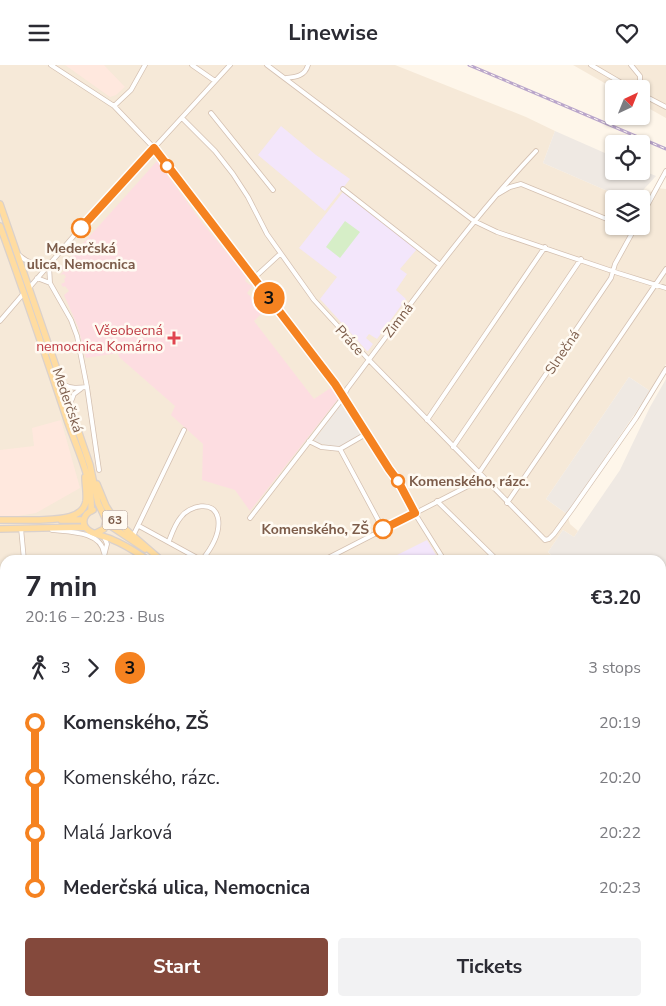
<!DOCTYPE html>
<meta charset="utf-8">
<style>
:root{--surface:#fff;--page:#f2f2f3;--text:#2b2b33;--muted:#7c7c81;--accent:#84493c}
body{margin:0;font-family:"Nunito Sans",sans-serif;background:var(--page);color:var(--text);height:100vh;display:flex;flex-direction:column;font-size:19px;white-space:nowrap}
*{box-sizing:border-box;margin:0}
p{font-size:16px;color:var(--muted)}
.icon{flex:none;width:28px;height:28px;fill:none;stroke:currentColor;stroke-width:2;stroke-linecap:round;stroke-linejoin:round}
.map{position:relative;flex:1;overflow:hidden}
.details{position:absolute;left:0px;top:490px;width:666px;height:451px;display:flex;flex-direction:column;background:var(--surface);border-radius:15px 15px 0 0;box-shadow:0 1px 4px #0004}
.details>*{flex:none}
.badge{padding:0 10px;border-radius:16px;font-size:18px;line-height:32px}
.needle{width:32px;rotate:43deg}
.buttons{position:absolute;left:605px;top:15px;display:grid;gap:10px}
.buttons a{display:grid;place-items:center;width:45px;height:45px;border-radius:5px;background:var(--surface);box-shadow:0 1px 4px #0004;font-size:25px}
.map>.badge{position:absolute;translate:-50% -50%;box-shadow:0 0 0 2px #fff}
.legs{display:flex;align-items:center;gap:8px;height:55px;padding:0 25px;font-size:16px}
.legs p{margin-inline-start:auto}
.headline{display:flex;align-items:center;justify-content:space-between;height:85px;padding:0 25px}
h1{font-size:28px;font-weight:700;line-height:38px}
.button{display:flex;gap:10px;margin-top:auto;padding:10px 25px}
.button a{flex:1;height:58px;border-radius:5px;background:var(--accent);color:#fff;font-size:20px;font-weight:700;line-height:58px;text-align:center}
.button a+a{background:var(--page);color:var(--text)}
ul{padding:0 25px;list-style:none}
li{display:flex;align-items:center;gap:18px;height:55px;font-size:19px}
li i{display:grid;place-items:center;width:8px;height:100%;margin:0 6px;background:currentColor}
li i::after{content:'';width:12px;height:12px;margin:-6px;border:4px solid;border-radius:50%;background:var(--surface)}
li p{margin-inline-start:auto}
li:first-child i{background:linear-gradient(#0000 50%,currentColor 0)}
li:last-child i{background:linear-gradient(currentColor 50%,#0000 0)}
header{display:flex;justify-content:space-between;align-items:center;height:65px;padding:0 25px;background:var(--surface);font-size:22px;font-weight:700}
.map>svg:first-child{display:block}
.residential{fill:#f6e9d8}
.commercial{fill:#ffe8de}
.industrial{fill:#efe9e3}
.education{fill:#f3e6fb}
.medical{fill:#fddde1}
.grass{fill:#d6eec7}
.water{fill:url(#water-rules);stroke:#a2d4dd}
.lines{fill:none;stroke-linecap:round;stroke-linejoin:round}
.minor-casing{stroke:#d4c0b1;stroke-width:5.5}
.primary-casing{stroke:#dad1cc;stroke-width:8}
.minor{stroke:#fff;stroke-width:4}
.primary{stroke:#ffdca0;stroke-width:5.5}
.rail-casing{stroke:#baa6cb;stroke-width:3}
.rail{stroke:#fffaf2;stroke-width:1;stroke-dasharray:4;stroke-linecap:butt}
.line-1-casing{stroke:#fff;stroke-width:11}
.line-1{stroke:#f58220;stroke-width:8}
.stop-1-dot{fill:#fff;stroke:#f58220;stroke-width:2.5}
.health-dot{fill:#e0444e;stroke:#fffaf2;stroke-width:2}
.labels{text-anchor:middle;stroke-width:5;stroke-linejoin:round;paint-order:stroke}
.shield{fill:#fffaf2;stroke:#a38b7c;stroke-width:1}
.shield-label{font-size:12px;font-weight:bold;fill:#7c5c4a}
.stop-label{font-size:14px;font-weight:bold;fill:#7c5c4a;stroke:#fffaf2}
.street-label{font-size:14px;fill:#7c5c4a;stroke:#fffaf2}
.health-label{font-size:14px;fill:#be3a42;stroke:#fffaf2;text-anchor:end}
</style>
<header><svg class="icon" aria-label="menu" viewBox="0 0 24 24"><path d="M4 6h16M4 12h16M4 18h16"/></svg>Linewise<svg class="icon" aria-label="heart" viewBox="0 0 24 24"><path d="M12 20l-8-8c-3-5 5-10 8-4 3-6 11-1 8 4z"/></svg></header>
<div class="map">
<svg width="666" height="941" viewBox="0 0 666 941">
<defs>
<pattern id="water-rules" width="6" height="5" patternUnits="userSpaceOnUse" patternTransform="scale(1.25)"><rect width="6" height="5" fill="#bce3ea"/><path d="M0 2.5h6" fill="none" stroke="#9ebbc0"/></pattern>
</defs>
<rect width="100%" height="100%" fill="#fef6ea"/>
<path class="residential" d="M0 0H395L526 52 555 66 543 98 626 134H614V161H641V134H638L657 123 666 124V299L650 326 629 312 546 434 567 449 570 459 578 466 574 472 563 465 548 487 556 495H5V936H328L323 941H0Z
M573 0H666V53L641 39V24H615Z"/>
<path class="commercial" d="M65 0H104L125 22 116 30 110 32Z
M61 355 80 423 36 448 0 454V385L34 381 32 363Z"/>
<path class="industrial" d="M555 66 614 92V106H641V105L656 111 635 134H626L543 98Z
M629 312 650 326 567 449 546 434Z
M666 314V501L661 507V495H556L548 487 563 465 574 472 620 405 650 342Z
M342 338 361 370 339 383 313 377Z
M328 936H404L400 941H323Z"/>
<path class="education" d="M281 61 316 90 350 114 325 146 258 90Z
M343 127 417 184 400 204 407 209 396 225 406 234 377 274 369 269 366 273 373 279 368 286H367L320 234 337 212 299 183Z
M427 475 439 495H387Z"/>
<path class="medical" d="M157 96 203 159 247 212 245 216 250 220 254 219 247 228 264 246 254 256 314 334 332 322 337 328 338 334 250 446 235 425 202 415 203 379 171 350 175 341 119 292 118 288 86 293 78 262 64 230 69 226 65 221 63 222 61 219 65 217 64 214 66 212 64 209 60 210 64 206 61 203Z"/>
<path class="grass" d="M345 156 360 167 340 193 326 182Z
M661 704 666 706V862L661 868Z
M105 936H197L198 941H102Z
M451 936H573L576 941H446Z"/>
<path class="water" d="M666 862V941H595L600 936H661V868Z"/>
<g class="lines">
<g class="minor-casing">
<path id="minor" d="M51 0 114 41 154 83 335 319 389 404 398 416 409 439 444 495
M192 0 215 16
M267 0 474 156 497 167 618 208 666 223
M591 0 632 24
M631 0 640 11V16L636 24
M286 13C296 12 305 11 308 0
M641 29 666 42
M114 41 131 25 145 0
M211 48 273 125
M182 53 215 86 233 109 248 132 267 169 314 235 369 295 545 475 549 474 554 469 573 443 636 353 666 304
M343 124 440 200
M498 129 510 122 521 119 614 157
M641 152 666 106
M624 161 634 166
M19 190C29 199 36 200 49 200
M49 200 50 218 71 255 77 271 87 322 99 405
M37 213 50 218
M254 213 280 189
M29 223 78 166 230 0
M0 256 24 228
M63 319C70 324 79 323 87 322
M70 339 74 329 82 323
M427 355 545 182
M309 376 321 382 340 384 383 464
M453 382 581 194
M340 384 366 369
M437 436 497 495
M507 438 666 204
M250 453 342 334 347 324C408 243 466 160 536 86
M139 461 201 495
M21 463 24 495
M52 465C69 467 101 466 104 488
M133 471 184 365
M169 476C172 468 175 459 181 452 189 441 214 434 218 453 221 469 211 484 202 495
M103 495 107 479 104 472
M324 495 470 420 481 405 611 213 615 199 636 161
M0 670 5 668
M0 730 5 731
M0 806H5
M0 835H5
M419 936 423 941
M93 941 95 936
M395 941 399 936"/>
</g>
<g class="primary-casing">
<path id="primary" d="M0 139 90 400 98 438 106 455 104 464 96 468
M0 161C24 227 46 292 68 358 78 386 93 415 91 446
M97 419 106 441 115 455 161 495
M93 445C85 448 80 457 87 464 92 470 106 471 113 475 126 480 137 488 148 495
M0 455H39
M37 455C52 454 83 456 86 436 87 428 85 420 85 412
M61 455H84
M106 458 145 484
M0 464 85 462
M578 936 582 941"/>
</g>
<use href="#minor" class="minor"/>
<use href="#primary" class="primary"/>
<g class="rail-casing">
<path id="rail" d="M469 0 666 84"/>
</g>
<use href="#rail" class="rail"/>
</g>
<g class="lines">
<g class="line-1-casing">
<path id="line-1" d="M81 163 154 83 335 319 389 404 398 416 415 448 383 464"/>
</g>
<use href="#line-1" class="line-1"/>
</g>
<g class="stop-1-dot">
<circle cx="167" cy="101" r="6"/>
<circle cx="81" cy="163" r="9"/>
<circle cx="398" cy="416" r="6"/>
<circle cx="383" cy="464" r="9"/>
</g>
<path class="health-dot" d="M171.5 265.5h5v5h5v5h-5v5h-5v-5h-5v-5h5z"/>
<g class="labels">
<rect class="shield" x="102.5" y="445.5" width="25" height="19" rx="4"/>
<g class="shield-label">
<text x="115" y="459">63</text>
</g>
<g class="stop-label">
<text x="81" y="188">Mederčská<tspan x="81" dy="16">ulica, Nemocnica</tspan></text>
<text x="409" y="421" text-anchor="start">Komenského, rázc.</text>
<text x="369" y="469" text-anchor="end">Komenského, ZŠ</text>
</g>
<g class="street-label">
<text transform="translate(398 255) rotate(-53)" y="5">Zimná</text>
<text transform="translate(350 275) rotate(48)" y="5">Práce</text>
<text transform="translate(562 287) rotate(-56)" y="5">Slnečná</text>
<text transform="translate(68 335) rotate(71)" y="5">Mederčská</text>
</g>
<g class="health-label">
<text x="163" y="270">Všeobecná<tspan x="163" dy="16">nemocnica Komárno</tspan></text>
</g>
</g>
</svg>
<div class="buttons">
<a><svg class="needle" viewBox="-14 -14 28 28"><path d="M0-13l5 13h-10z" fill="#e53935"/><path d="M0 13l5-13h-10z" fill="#7c7c81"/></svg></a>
<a><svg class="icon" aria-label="locate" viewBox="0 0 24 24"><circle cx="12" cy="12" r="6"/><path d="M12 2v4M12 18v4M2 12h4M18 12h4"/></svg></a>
<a><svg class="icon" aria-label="layers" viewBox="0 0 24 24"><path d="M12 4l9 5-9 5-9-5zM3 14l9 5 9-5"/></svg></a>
</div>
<b class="badge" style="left:269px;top:233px;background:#f58220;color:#111">3</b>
<section class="details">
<div class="headline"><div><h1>7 min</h1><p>20:16 – 20:23 · Bus</p></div><b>€3.20</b></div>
<div class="legs"><svg class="icon" aria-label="walk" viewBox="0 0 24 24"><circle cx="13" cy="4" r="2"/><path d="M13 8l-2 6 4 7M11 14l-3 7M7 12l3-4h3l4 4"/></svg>3<svg class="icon" aria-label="forward" viewBox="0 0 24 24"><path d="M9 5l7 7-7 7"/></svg><b class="badge" style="background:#f58220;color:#111">3</b><p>3 stops</p></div>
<ul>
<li><i style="color:#f58220"></i><b>Komenského, ZŠ</b><p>20:19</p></li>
<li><i style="color:#f58220"></i><span>Komenského, rázc.</span><p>20:20</p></li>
<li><i style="color:#f58220"></i><span>Malá Jarková</span><p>20:22</p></li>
<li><i style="color:#f58220"></i><b>Mederčská ulica, Nemocnica</b><p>20:23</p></li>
</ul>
<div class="button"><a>Start</a><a>Tickets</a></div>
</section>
</div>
